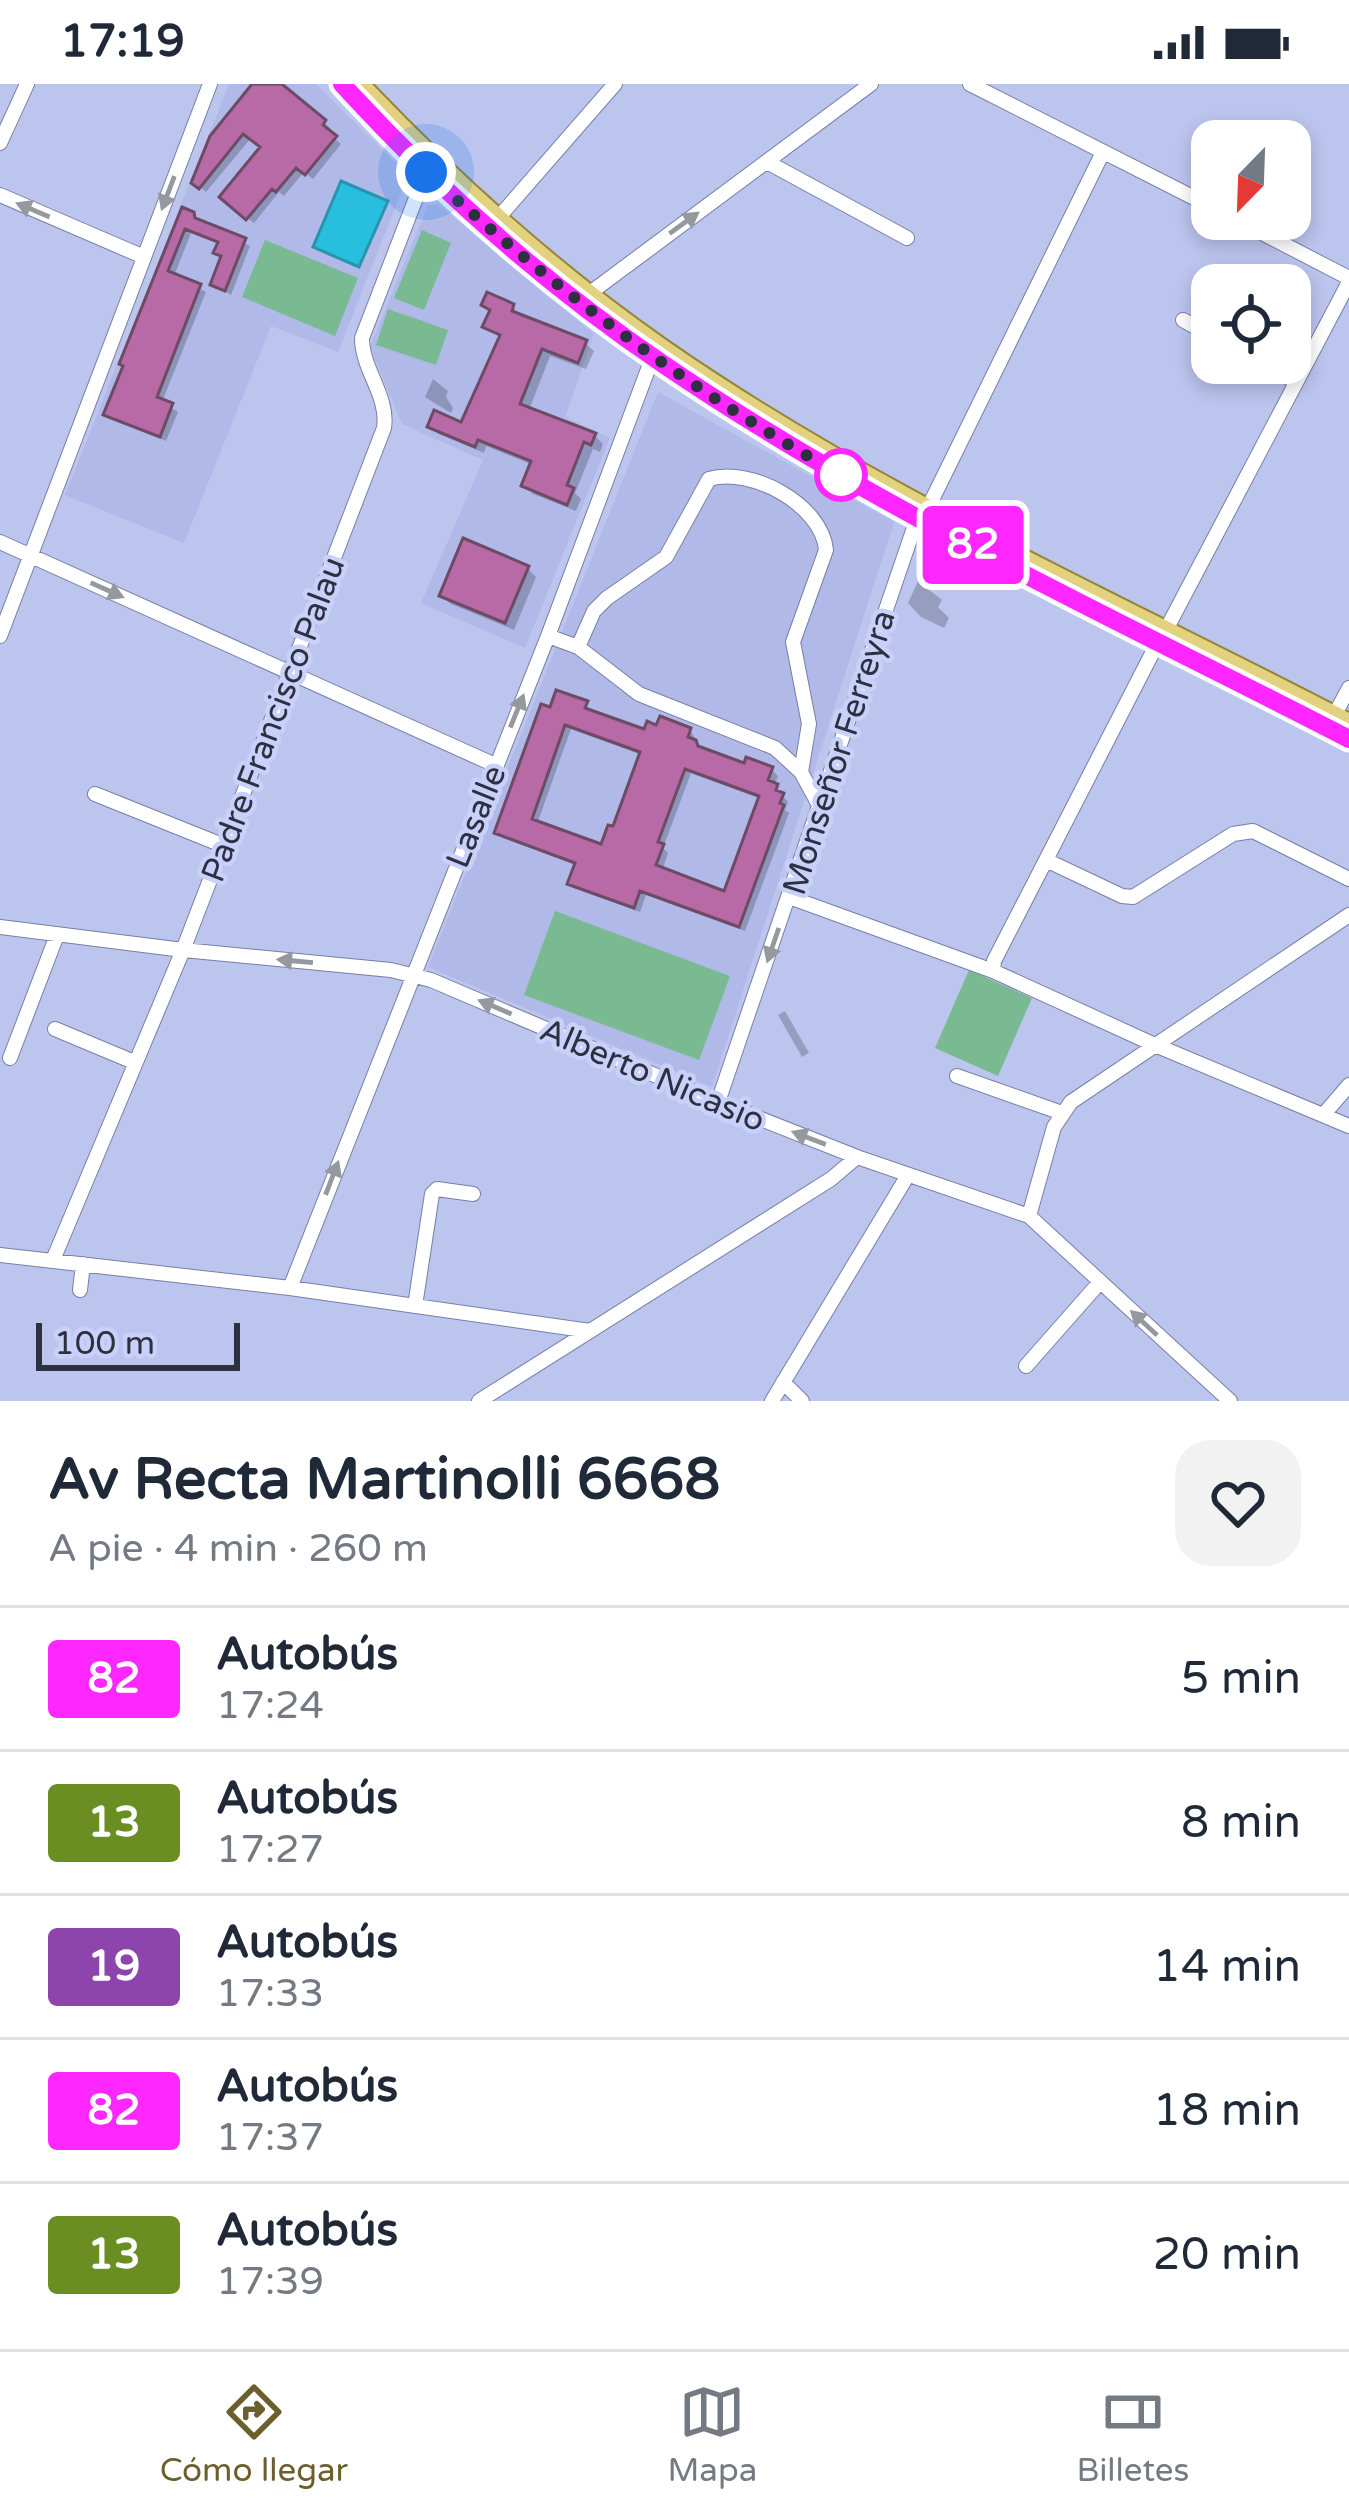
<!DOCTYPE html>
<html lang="es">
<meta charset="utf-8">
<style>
:root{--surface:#fff;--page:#f2f2f3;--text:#1f2937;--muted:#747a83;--line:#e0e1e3;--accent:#6b5f2c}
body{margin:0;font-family:"Varela Round",sans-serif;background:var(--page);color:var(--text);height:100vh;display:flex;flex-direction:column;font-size:45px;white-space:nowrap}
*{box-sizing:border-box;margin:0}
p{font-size:39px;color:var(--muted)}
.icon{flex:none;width:66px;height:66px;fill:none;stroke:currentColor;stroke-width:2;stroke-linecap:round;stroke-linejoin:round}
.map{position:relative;height:1317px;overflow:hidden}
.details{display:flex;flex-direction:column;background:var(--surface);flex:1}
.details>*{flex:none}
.badge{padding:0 24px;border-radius:9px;font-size:42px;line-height:78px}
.needle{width:78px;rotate:203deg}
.fabs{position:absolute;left:1191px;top:36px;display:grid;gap:24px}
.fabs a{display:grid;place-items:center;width:120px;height:120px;border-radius:24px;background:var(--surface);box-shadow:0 6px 18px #0003;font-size:60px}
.scale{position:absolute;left:36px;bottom:30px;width:204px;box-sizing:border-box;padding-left:12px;border:6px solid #2d3040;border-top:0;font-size:33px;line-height:42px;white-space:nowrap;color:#2d3040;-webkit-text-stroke:9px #c9d1fb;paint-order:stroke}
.you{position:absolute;width:60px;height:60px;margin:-30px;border:9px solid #fff;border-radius:50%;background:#1a73e8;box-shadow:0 0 0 18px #1a73e833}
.map>.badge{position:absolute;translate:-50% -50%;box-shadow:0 0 0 6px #fff}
.round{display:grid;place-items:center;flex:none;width:126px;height:126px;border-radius:36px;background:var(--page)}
.head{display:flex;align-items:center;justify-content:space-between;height:204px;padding:0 48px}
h1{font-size:57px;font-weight:800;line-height:90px}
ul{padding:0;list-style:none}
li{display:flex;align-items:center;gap:36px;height:144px;padding:0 48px;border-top:3px solid var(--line)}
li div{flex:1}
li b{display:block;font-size:45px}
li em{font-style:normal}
li .badge{min-width:132px;font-weight:700;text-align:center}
.status{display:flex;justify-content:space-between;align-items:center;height:84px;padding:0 60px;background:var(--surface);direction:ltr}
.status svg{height:33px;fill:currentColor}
.dock{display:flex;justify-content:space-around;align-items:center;height:168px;border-top:3px solid var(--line);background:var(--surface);font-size:33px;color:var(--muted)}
.dock a{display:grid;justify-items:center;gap:6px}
.dock .selected{color:var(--accent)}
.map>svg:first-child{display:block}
.built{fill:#b0b9e8}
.green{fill:#7aba92}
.water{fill:#28bfdf;stroke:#2a94af;stroke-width:3}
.shadow{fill:#0003;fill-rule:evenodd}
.building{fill:#b86aa6;stroke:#6d4b64;stroke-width:3;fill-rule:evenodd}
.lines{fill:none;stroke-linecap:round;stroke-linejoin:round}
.minor-casing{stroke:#787fa5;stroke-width:16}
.major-casing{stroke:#968432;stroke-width:20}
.minor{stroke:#fff;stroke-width:14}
.major{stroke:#e2d17f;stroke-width:16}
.oneway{fill:#9698a0}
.line-casing{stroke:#fff;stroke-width:27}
.line{stroke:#fe27ff;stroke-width:18}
.walk{stroke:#2d3040;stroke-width:12;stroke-dasharray:0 21.6}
.stop-dot{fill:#fff;stroke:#fe27ff;stroke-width:6}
.labels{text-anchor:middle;stroke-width:9;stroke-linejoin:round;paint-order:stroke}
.street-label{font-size:33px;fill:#2d3040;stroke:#c9d1fb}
</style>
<div class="status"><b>17:19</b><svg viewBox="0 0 49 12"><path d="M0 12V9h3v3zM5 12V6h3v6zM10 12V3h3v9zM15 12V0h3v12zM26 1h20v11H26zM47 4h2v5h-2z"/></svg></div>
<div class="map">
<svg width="1349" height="1317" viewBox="0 0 1349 1317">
<rect width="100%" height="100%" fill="#bcc5ee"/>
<path class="built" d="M229 0H316L408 91 338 268 271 242 184 459 65 411Z
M438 120 594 250 565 333 610 354 525 564 421 519 483 376 402 340 370 263 428 121Z
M658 308 894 438 712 1003 428 883Z"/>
<path class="green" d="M422 146 451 159 424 226 394 214Z
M265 156 358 194 335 252 242 213Z
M388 225 448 246 436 281 376 261Z
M555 827 730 892 699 976 524 911Z
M969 886 1032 914 998 992 935 964Z"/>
<path class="water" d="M341 97 388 117 359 183 313 163Z"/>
<path class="shadow" d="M256 0H277L324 39 330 44 327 48 341 60 313 95 304 88 284 112 279 108 254 139 228 119 263 64 251 54 206 108 195 98Z
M183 127 250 162 231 211 214 200 223 175 217 168 220 160 191 149 174 192 206 208 162 318 178 328 166 357 107 330Z
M484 221 512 223 521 231 585 259 594 267 586 285 550 272 529 326 595 352 603 360 600 368 593 365 575 409 581 415 576 427 533 410 525 401 533 381 486 362 484 369 439 350 430 342H462L501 254 486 242 492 228Z
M433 295 448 307 446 313 453 324 451 329 425 313Z
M527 484 536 493 514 546 451 520 442 512Z
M918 497 942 516 938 523 949 534 944 544 921 533 908 519Z
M586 620 591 629 646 649 690 646 701 665 745 683 772 686 778 692 774 702 788 718 785 726 789 729 745 847 646 811 640 828 577 805 571 799 577 781 503 754 497 748 543 624ZM571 645 642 671 615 746 603 764 537 740ZM691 689 761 715 726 811 662 787 668 769 663 764Z
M785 927 809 969 802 973 778 931Z"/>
<path class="building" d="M252 0H282L326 36 323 41 337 52 305 91 296 84 276 108 272 105 246 136 219 113 260 63 243 50 199 105 191 99 210 52Z
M182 123 194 128 195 134 246 154 225 207 210 201 221 172 213 169 218 158 185 145 168 187 201 200 157 313 173 319 160 353 103 331 123 282 119 280Z
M487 208 514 220 512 227 587 256 578 279 542 265 520 320 596 349 591 361 584 358 567 401 574 404 567 421 521 402 531 377 478 356 475 363 427 343 434 326 461 338 500 251 482 243 490 226 481 221Z
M463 454 529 482 505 539 439 512Z
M556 606 588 617 585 624 644 645 647 637 656 641 660 632 691 644 688 653 696 656 698 662 744 679 746 673 773 683 768 696 778 700 776 706 784 709 780 719 784 721 739 843 640 807 634 824 567 800 575 779 494 749 541 620 550 623ZM565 641 640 668 613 742 608 741 601 760 532 735ZM685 685 759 712 724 807 656 781 664 760 658 758Z"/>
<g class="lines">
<g class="minor-casing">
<path id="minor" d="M970 0 1212 123
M0 59 27 0
M767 78 907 154
M0 111 144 173
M1235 135 1349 194
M492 141 615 0
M590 209 871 0
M1183 236 1212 252
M1262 279 1296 298
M0 458 495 681
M1167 544 1349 198
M0 552 210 0
M548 552 578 563 639 610 775 664 801 688 820 723
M578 563 594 527 607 514 666 473 709 395C751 382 822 421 826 466L793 558 809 640 801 688
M1335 630 1349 604
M95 710 222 761
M1048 777 1122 812 1133 813 1233 750 1253 747 1349 795
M789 813 993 887 1155 961 1349 1042
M0 843 183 866 391 886 431 896 718 1018 857 1073 1029 1132 1230 1317
M993 887 994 877 1159 556
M55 945 134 978
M10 974 57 851
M957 992 1062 1029
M718 1018 918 432 929 422 1103 68
M1324 1030 1349 1001
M1029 1132 1054 1043 1071 1018 1349 831
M0 1171 290 1204 590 1247
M53 1176 183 866 384 344C389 312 362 286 362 254L426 88
M290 1204 548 552 656 264
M80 1206 83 1180
M415 1222 432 1110 437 1105 473 1110
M1026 1282 1100 1198
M783 1298 802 1317
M479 1317 831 1095 857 1073
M772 1317 908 1091"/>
</g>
<g class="major-casing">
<path id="major" d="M342 0C436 103 541 195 656 275 872 425 1116 534 1349 655
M361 0C453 97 552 186 662 263 876 412 1119 518 1349 638"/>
</g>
<use href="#minor" class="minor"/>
<use href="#major" class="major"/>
</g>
<defs><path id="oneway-solid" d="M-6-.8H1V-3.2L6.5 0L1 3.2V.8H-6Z" transform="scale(3)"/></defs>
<g class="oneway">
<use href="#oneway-solid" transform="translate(168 109) rotate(111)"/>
<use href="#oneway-solid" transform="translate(33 126) rotate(-157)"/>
<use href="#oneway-solid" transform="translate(684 139) rotate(-36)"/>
<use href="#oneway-solid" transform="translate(107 506) rotate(24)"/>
<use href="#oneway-solid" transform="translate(517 627) rotate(-68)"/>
<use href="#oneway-solid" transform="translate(773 861) rotate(109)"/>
<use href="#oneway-solid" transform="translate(295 877) rotate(-175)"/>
<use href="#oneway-solid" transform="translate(495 923) rotate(-157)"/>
<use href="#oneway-solid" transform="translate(809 1054) rotate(-159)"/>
<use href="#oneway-solid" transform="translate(332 1094) rotate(-69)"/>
<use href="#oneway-solid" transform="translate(1144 1239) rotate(-137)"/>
</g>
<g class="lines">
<g class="line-casing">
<path id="line" d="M342 0C438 105 545 200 663 280 878 427 1119 536 1349 655"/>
</g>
<use href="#line" class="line"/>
<path class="walk" d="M426 88C554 205 693 309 845 393L841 391"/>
</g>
<circle class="stop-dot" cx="841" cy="391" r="24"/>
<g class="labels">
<g class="street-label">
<text transform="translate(272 635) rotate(-69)" y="12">Padre Francisco Palau</text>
<text transform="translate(838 668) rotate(-72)" y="12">Monseñor Ferreyra</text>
<text transform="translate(475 732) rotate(-68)" y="12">Lasalle</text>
<text transform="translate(653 990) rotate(23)" y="12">Alberto Nicasio</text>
</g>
</g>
</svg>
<div class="fabs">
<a><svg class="needle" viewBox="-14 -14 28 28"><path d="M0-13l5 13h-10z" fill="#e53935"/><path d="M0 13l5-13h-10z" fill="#747a83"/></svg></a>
<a><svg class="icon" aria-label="locate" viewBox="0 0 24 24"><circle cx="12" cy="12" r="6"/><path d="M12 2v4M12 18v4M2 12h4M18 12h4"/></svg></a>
</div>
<div class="scale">100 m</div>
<div class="you" style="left:426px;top:88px"></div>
<b class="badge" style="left:973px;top:461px;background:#fe27ff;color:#fff">82</b>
</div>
<section class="details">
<div class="head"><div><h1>Av Recta Martinolli 6668</h1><p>A pie · 4 min · 260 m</p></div><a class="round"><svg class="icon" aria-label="heart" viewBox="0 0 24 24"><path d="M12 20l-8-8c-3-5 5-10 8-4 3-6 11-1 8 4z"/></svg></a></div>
<ul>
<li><span class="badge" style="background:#fe27ff;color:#fff">82</span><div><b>Autobús</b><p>17:24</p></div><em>5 min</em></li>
<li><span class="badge" style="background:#6b8e23;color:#fff">13</span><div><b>Autobús</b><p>17:27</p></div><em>8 min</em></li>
<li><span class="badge" style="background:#8e44ad;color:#fff">19</span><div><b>Autobús</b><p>17:33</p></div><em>14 min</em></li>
<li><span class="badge" style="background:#fe27ff;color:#fff">82</span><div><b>Autobús</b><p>17:37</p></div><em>18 min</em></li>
<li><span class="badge" style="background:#6b8e23;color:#fff">13</span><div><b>Autobús</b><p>17:39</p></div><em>20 min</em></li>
</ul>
</section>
<nav class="dock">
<a class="selected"><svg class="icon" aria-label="directions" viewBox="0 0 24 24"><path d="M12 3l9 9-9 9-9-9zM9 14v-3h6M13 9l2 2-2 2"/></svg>Cómo llegar</a>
<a><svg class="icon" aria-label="map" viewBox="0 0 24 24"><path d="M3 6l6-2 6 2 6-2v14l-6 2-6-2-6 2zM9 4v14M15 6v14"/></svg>Mapa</a>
<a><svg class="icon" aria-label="tickets" viewBox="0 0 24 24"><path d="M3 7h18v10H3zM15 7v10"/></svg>Billetes</a>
</nav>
